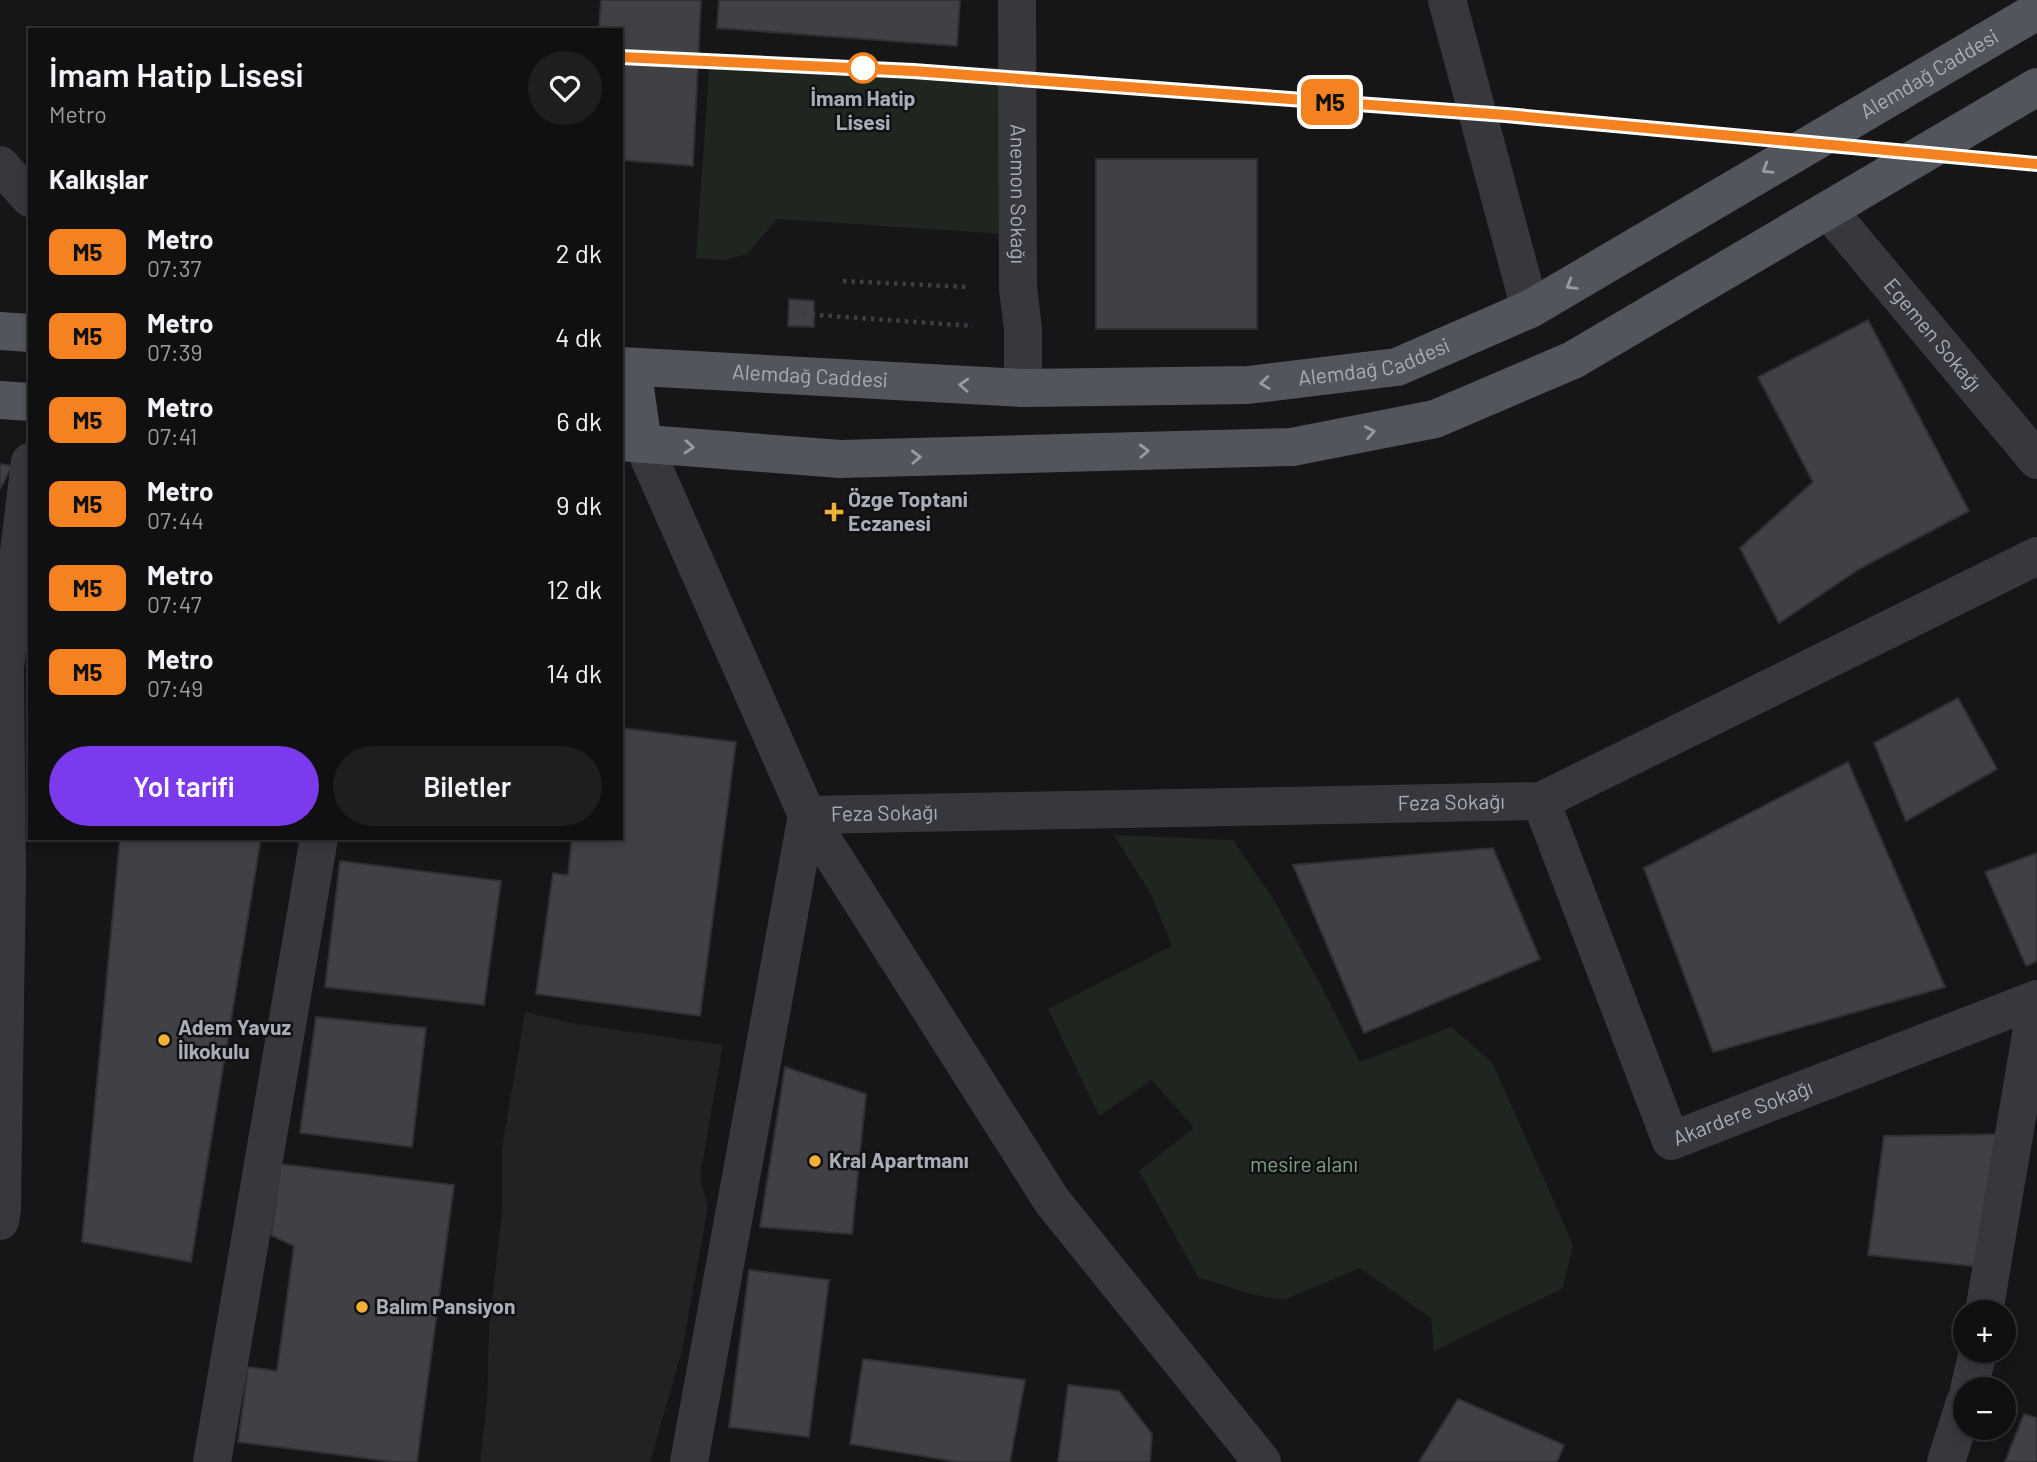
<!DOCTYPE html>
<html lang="tr">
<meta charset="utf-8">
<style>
:root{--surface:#101012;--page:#1e1e20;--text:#f1f3f6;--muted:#9c9d9f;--line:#303032;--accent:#7c3aed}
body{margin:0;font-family:Barlow,sans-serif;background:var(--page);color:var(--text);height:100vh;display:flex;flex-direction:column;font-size:26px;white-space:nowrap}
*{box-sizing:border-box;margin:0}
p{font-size:23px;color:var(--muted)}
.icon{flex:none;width:38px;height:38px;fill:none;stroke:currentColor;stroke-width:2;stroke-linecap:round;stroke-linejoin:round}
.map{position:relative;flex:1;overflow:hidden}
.side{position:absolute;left:28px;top:28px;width:595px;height:812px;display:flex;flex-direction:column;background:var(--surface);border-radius:0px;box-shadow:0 4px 10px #0003,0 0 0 2px var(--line)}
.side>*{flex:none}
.badge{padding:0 14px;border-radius:10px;font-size:24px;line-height:46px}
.tools{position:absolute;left:1953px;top:1300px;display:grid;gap:14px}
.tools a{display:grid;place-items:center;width:63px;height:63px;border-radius:50%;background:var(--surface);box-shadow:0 4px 10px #0003,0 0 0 2px var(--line);font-size:35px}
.map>.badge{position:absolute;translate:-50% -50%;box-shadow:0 0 0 4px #fff}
h2{padding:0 21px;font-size:26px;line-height:63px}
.round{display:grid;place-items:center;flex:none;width:74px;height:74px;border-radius:37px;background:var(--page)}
.overview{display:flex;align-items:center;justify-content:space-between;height:119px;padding:0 21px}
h1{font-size:33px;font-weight:600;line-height:52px}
.action{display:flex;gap:14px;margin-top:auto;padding:14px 21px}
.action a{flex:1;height:80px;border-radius:42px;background:var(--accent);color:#fff;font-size:28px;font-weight:600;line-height:80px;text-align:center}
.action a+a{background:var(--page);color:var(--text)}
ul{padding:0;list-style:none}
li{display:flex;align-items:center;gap:21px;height:84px;padding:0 21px}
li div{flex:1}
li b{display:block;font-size:26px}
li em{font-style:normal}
li .badge{min-width:77px;font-weight:700;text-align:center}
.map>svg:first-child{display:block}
.built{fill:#222225}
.green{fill:#1e261f}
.building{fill:#404145;stroke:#303034;stroke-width:2}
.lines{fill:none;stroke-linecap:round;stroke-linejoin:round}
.path{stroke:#3d3f44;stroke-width:4.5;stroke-dasharray:3.5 5;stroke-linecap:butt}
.minor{stroke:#37383d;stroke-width:38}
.major{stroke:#53555c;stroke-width:38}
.oneway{stroke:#979ba6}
.line-casing{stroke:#fff;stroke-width:16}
.line{stroke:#f58220;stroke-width:10}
.stop-dot{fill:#fff;stroke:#f58220;stroke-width:3.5}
.poi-dot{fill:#f2b134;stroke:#111113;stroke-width:2.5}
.labels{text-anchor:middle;stroke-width:5;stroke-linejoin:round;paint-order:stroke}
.street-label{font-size:21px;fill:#a8adb8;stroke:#111113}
.stop-label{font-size:21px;font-weight:bold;fill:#a8adb8;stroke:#111113}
.poi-label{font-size:21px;font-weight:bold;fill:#a8adb8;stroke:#111113;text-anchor:start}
.park-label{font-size:21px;fill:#7fa381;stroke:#111113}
</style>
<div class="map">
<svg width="2037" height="1462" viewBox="0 0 2037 1462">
<rect width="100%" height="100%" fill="#161618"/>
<path class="built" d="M525 1012 576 1024 723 1045 700 1177 708 1207 682 1351 650 1462H480L487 1401 489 1328 502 1212V1148Z"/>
<path class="green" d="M710 56 1036 69 1033 236 777 219 747 254 724 260 696 258Z
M1114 835 1233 840 1274 900 1319 982 1360 1062 1451 1027 1492 1062 1573 1245 1563 1288 1434 1351 1431 1318 1360 1268 1284 1300 1254 1295 1198 1277 1139 1171 1194 1128 1152 1080 1099 1116 1048 1009 1172 946 1152 896Z"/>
<path class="building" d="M601 0H701L693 166 621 160V30H599Z
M719 0H960L957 46 717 28Z
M1096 159H1257V329H1096Z
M789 299 814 301V327L788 326Z
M1868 320 1969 511 1859 569 1779 623 1740 548 1813 482 1758 377Z
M0 464 12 466 0 489Z
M1958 698 1997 769 1906 821 1874 743Z
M621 728 736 742 700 1016 536 994 553 873 568 875 572 838H621Z
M1848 762 1945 987 1713 1052 1644 868Z
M120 838H261L191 1262 82 1242Z
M1493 848 1540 959 1364 1033 1293 865Z
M2037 853V961L2026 966 1985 872Z
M340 861 501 881 484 1005 325 987Z
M316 1017 426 1028 412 1147 300 1133Z
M785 1067 866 1094 852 1234 760 1227Z
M2014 1134 1992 1268 1868 1255 1884 1136Z
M281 1164 454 1185 417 1462H395L238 1442 248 1367 277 1371 294 1246 271 1235Z
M749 1270 829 1280 809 1437 729 1427Z
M863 1359 1025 1380 1010 1462H958L850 1444Z
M1068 1385 1119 1391 1152 1434 1150 1462H1058Z
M1458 1399 1564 1445 1557 1462H1419Z
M2024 1414 2037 1418V1462H2005Z"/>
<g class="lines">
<path class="path" d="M843 281 968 287
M803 314 973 326"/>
<g class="minor">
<path id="s1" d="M1017 0 1018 288 1023 329V388"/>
<path d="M1447 0 1530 309"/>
<path d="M0 165 30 198"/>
<path id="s2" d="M1828 210 2037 460"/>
<path d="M643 444 807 815 1052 1201 1262 1462"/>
<path d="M5 667 30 462"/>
<path d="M0 669 5 667 7 871 2 1209 0 1221"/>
<path id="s3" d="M1541 801 1671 1141 2037 999"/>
<path d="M1984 1312 2037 999"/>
<path d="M1969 1390 1978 1351"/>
<path d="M212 1462 319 838"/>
<path id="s4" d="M689 1462 807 815 1541 801 2037 556"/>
<path d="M1946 1462 1965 1402"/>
</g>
<g class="major">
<path d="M0 331 30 333"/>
<path id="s5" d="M621 366 1023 388 1248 385 1397 367 1530 309 2037 11"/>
<path d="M632 367 643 444"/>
<path d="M0 400 30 402"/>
<path d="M621 442 840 459 1292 447 1435 419 1573 360 2037 87"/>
</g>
</g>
<defs><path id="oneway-chevron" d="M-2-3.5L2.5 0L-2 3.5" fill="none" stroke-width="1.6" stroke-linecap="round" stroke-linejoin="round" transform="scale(1.75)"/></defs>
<g class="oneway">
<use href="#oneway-chevron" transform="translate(1767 169) rotate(149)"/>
<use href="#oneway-chevron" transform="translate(1571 285) rotate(149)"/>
<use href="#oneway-chevron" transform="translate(1265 383) rotate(173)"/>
<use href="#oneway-chevron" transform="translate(964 385) rotate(-177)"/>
<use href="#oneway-chevron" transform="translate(1370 432) rotate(-11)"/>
<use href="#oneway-chevron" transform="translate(689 447) rotate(4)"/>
<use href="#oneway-chevron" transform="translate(1144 451) rotate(-2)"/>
<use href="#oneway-chevron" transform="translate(916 457) rotate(-2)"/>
</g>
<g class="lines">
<g class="line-casing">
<path id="line" d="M621 57 913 71 1506 115 2037 164"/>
</g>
<use href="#line" class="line"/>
</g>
<circle class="stop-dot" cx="863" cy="68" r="14"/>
<g class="poi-dot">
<path d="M830.5 501.5h7v7h7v7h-7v7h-7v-7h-7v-7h7z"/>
<circle cx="164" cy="1040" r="7"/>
<circle cx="815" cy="1161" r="7"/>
<circle cx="362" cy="1307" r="7"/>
</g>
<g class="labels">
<g class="street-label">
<text dy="7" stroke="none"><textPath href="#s5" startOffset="1386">Alemdağ Caddesi</textPath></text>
<text dy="7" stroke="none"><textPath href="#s1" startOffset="194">Anemon Sokağı</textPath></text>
<text dy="7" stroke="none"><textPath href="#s2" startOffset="163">Egemen Sokağı</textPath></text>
<text dy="7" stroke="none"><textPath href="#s5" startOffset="756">Alemdağ Caddesi</textPath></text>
<text dy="7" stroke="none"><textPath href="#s5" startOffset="189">Alemdağ Caddesi</textPath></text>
<text dy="7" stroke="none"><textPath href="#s4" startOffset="1302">Feza Sokağı</textPath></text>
<text dy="7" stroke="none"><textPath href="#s4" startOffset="735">Feza Sokağı</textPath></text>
<text dy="7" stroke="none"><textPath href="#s3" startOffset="441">Akardere Sokağı</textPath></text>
</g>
<g class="stop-label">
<text x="863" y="106">İmam Hatip<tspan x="863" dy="24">Lisesi</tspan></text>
</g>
<g class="poi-label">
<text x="848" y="507">Özge Toptani<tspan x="848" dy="24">Eczanesi</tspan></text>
<text x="178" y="1035">Adem Yavuz<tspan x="178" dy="24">İlkokulu</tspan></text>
<text x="829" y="1168">Kral Apartmanı</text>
<text x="376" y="1314">Balım Pansiyon</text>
</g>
<g class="park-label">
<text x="1304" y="1172">mesire alanı</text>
</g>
</g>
</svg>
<div class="tools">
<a>+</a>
<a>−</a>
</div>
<b class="badge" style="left:1330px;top:102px;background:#f58220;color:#111">M5</b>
<section class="side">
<div class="overview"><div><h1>İmam Hatip Lisesi</h1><p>Metro</p></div><a class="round"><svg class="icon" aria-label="heart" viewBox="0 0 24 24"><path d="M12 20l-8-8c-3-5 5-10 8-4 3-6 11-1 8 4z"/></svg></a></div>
<h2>Kalkışlar</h2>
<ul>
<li><span class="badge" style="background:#f58220;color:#111">M5</span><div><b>Metro</b><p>07:37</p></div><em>2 dk</em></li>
<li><span class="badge" style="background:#f58220;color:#111">M5</span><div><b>Metro</b><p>07:39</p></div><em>4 dk</em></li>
<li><span class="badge" style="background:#f58220;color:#111">M5</span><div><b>Metro</b><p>07:41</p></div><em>6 dk</em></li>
<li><span class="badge" style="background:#f58220;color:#111">M5</span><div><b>Metro</b><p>07:44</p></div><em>9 dk</em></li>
<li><span class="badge" style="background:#f58220;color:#111">M5</span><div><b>Metro</b><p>07:47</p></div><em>12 dk</em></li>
<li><span class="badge" style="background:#f58220;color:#111">M5</span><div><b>Metro</b><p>07:49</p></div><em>14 dk</em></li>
</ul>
<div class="action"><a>Yol tarifi</a><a>Biletler</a></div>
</section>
</div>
